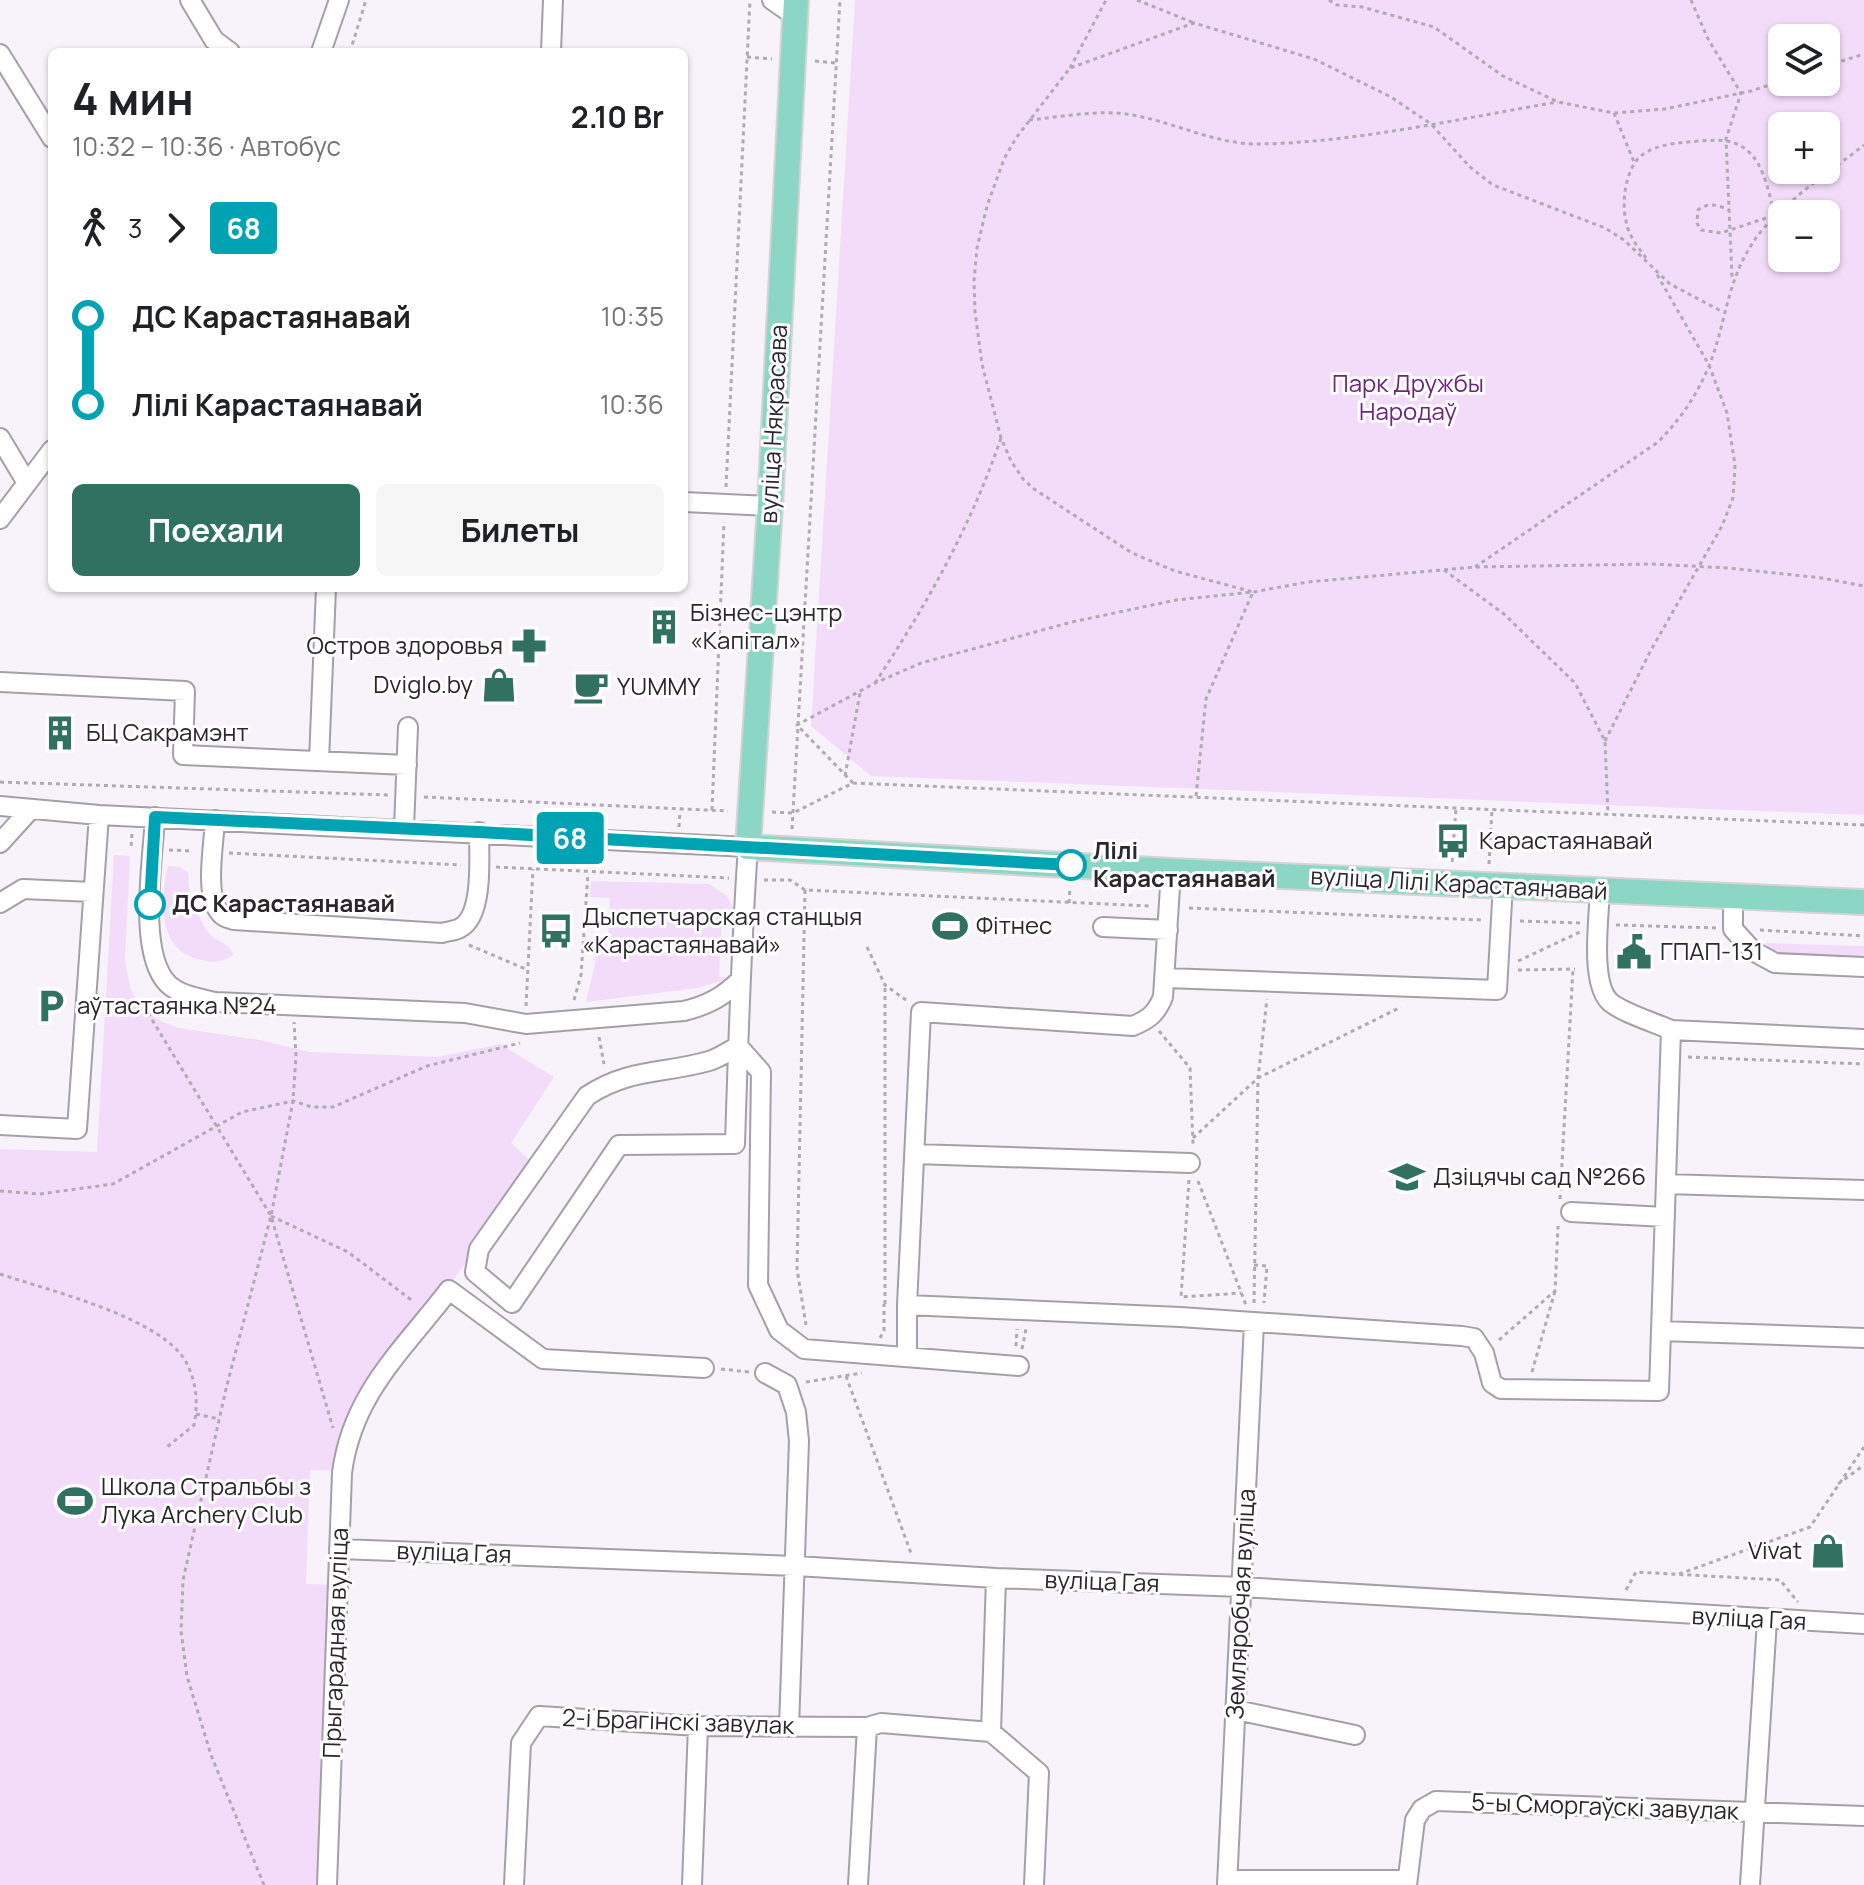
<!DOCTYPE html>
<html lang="ru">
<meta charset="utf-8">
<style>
:root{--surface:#fff;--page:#f6f6f6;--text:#202124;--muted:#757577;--accent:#307161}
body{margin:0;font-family:Manrope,sans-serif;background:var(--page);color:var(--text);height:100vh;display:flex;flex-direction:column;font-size:30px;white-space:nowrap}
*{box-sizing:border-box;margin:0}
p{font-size:26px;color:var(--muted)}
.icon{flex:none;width:44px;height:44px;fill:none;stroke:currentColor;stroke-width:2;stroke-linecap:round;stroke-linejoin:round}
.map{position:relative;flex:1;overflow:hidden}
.drawer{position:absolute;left:48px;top:48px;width:640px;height:544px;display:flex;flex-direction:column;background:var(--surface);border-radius:12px;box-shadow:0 2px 6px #0004}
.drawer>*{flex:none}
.badge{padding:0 16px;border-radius:6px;font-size:28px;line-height:52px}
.controls{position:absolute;left:1768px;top:24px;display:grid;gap:16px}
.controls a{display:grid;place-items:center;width:72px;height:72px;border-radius:12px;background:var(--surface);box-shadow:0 2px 6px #0004;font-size:40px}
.map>.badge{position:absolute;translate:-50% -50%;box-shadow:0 0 0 4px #fff}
.legs{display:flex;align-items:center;gap:12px;height:88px;padding:0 24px;font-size:26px}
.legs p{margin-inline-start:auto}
.overview{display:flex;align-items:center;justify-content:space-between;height:136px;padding:0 24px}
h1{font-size:44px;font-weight:700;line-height:60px}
.button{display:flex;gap:16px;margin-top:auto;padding:16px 24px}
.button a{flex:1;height:92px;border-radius:12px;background:var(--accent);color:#fff;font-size:32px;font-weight:700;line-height:92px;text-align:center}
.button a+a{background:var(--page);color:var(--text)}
ul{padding:0 24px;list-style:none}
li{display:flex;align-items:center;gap:28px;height:88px;font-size:30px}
li i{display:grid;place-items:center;width:12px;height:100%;margin:0 10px;background:currentColor}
li i::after{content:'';width:20px;height:20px;margin:-10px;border:6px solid;border-radius:50%;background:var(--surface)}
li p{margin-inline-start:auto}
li:first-child i{background:linear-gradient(#0000 50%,currentColor 0)}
li:last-child i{background:linear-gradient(currentColor 50%,#0000 0)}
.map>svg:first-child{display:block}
.green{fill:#f3dcf9;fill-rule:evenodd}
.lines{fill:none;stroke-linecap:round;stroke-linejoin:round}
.minor-casing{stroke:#a59fa7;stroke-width:22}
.major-casing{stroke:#d4d4d4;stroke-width:28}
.path{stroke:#b0abb2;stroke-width:3;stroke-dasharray:4 4;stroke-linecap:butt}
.minor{stroke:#fff;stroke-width:18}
.major{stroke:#8bd6c4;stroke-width:24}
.line-1-casing{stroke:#fff;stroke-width:18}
.line-1{stroke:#00a3b4;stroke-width:12}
.stop-1-dot{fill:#fff;stroke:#00a3b4;stroke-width:4}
.labels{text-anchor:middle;stroke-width:6;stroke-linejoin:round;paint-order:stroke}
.park-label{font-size:24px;fill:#6e257f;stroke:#fff}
.street-label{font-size:24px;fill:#2a272a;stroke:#fff}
.poi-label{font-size:24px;fill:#2a272a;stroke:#fff;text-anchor:start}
.stop-label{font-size:24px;font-weight:bold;fill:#2a272a;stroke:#fff;text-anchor:start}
</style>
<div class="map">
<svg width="1864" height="1885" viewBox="0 0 1864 1885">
<rect width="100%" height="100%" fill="#f8f2fa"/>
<path class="green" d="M855 0H1864V815L871 776 811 726ZM1826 38V82H1782V38ZM1782 126H1826V170H1782ZM1782 214H1826V258H1782Z
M114 855 130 856 125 960 130 987 138 1003 161 1021 178 1028 260 1040 309 1052 438 1057 500 1044 554 1077 511 1143 535 1165 447 1289 386 1364 340 1471 310 1470 306 1584 335 1585 325 1885H0V1149L97 1152Z
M168 866 179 867 188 872 191 914H198C202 922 206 932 213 937 223 945 229 942 233 955 221 963 211 963 197 959 157 948 160 898 168 866Z
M591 881 709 884 727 896 734 909H722L719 977 731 978 697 988 586 1002 600 943H608L610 898 590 897Z
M1765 943 1864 946V962L1777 957Z"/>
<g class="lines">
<g class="minor-casing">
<path id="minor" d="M190 0 214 40 230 52
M772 0 795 16
M321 52 339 0
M551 52 553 0
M0 54 52 138
M0 438 27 483
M684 502 770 506
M0 519 52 450
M0 682 185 691 183 755 407 765
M319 761 326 588
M0 806 99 815 748 847C741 946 738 1045 735 1144L619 1145 512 1303 475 1272 479 1249 587 1096C629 1068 664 1074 709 1061 719 1058 729 1051 738 1046L761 1072 758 1285 779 1330 804 1349 1019 1366
M155 817C153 859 137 953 168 984 181 996 199 998 215 1002L465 1013 526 1024 684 1011C708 1005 723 997 740 980
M215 820C214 842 205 892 218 910 222 917 227 918 234 920L442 933C448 931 455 931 460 928 484 916 479 855 479 832
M404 828 408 727
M0 843 30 810
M1600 890C1599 917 1590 981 1609 1001 1620 1012 1656 1023 1671 1030
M1733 897V929L1753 951 1775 963 1864 967
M0 903 23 889 93 892
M1103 927 1168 930
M1166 978 1497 990 1503 884
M0 1125 77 1129 99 815
M915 1154 1190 1163
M1666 1184 1864 1190
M1571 1212 1665 1217
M907 1305 1180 1317 1462 1336 1474 1338 1484 1353 1492 1383 1501 1389 1659 1391 1671 1030 1864 1039
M1661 1331 1864 1338
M907 1357V1305L921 1012 1133 1026C1149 1019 1156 1014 1163 997L1171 871
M765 1373 787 1385 796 1412 799 1441 789 1727
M339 1549 796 1566 996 1578 1242 1587 1864 1624
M996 1578 991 1732 1039 1773 1034 1885
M1236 1710 1355 1735
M1228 1880H1406
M327 1885 342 1473C352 1394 403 1350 449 1290L543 1359 704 1368
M514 1885 521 1743 539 1716 698 1726 867 1727 881 1723 991 1732
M692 1885 698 1726
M858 1885 867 1727
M1227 1885 1254 1323
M1407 1885 1415 1820 1422 1809 1436 1801 1864 1816
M1750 1885 1767 1620"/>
</g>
<g class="major-casing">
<path id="major" d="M796 0 770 506 748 847 1171 871 1864 902"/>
</g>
<path class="path" d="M1137 0 1194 23
M1329 0 1337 5 1362 7 1434 27 1503 76 1558 102 1614 113 1665 109 1751 91 1782 81
M1691 0 1708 39 1741 93 1726 139 1732 277
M350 52 366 0
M747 57 772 59
M815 61 835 63
M1826 66 1864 54
M1070 68 1106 0
M1614 113 1634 162
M1029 120C1061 117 1095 110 1126 114 1170 120 1213 144 1257 144 1354 143 1462 118 1558 102
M1646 258C1638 247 1628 235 1626 221 1621 201 1626 164 1645 153 1662 143 1680 143 1699 141 1719 140 1735 138 1750 153 1765 168 1769 195 1775 215L1721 233 1701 230 1697 223 1698 210C1708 202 1718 205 1729 210
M726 487 750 0
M1475 567 1658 442C1680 420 1697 395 1709 366 1726 324 1726 282 1754 241 1777 206 1830 172 1864 145
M1444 570 1504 614 1575 683 1605 741 1608 814
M875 683C926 606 971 526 1001 438
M1605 741 1651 650 1722 526 1733 498 1735 465 1727 413 1709 365 1655 271
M845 776 860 693
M0 782 389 795
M853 783 797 725 875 683 921 663 1072 622 1176 600 1253 592 1308 582 1475 567 1653 564 1728 568 1822 578 1864 586
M1196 796 1206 699 1253 592 1175 571 1132 553 1034 489 1023 479 1011 461 1001 438 982 364 975 312 974 281 977 248 987 206 1004 159 1016 138 1070 68 1194 23 1314 59 1391 97 1431 124 1470 167 1493 185 1605 228 1624 240 1670 284 1723 312
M424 797 728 811
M712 810 724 522
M772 812 793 813 853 783 1864 825
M679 827 680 811
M792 829 840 0
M132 834 131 848H133
M169 850 193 851
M229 853 461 865
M1452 862 1456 808
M1489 864 1492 809
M496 867 729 878
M764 880H790L805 890 1149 906
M805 890 797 1269 806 1325
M1069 903 1070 887
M1189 908 1481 920
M1520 921 1581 923
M1616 925 1717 928
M1760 930 1864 936
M469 945 528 970
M867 947 885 985 906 1000
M1518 961 1580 932
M1518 970 1575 969
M574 1000 581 975 588 873
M526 1006 533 869
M148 1013 271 1216 333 1428
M1159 1031 1190 1068 1193 1144
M599 1037 604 1064
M1688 1057 1864 1064
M1193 1138 1258 1078 1401 1007
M1189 1180 1181 1297 1241 1293
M1198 1181 1246 1305
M0 1191 40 1194 113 1184 242 1112 293 1101 312 1107H333L427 1066 520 1043
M1560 1199 1573 969
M271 1216 348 1252 414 1302
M1254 1265 1267 1266 1264 1303
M0 1274C47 1290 165 1318 187 1364 197 1384 198 1404 194 1425L167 1447
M1254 1303 1258 1078 1267 999
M885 1304V985
M880 1338 884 1331V1304
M1499 1340 1555 1291 1558 1226
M1016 1346 1017 1329
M1022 1349 1026 1329
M721 1369 749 1372
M1532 1372 1555 1291
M846 1376 912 1556
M806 1382 862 1373
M196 1414 219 1419
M1838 1484 1864 1465
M1679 1574 1810 1527 1864 1447
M1626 1590 1636 1572 1780 1580 1798 1602
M264 1885 211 1755 187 1676 181 1631 183 1580 226 1389 271 1216 293 1101 296 1056 294 1022"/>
<use href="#minor" class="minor"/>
<use href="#major" class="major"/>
</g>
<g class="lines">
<g class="line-1-casing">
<path id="line-1" d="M150 904 155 817 479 832 1071 865"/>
</g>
<use href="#line-1" class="line-1"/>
</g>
<defs>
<g id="building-bare" transform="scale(2.76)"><path d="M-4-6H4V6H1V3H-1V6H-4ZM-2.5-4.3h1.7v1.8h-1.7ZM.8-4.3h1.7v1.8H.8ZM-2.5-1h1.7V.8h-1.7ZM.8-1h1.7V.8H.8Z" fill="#307161" stroke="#fff" stroke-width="2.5" paint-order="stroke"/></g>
<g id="pharmacy-bare" transform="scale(2.76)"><path d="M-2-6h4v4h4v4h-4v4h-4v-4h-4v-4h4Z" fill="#307161" stroke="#fff" stroke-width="2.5" paint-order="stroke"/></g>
<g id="shop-bare" transform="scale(2.76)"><path d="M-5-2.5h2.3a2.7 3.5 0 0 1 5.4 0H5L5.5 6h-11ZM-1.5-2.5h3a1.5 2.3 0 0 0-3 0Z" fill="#307161" stroke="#fff" stroke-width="2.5" paint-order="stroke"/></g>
<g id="cafe-bare" transform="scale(2.76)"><path d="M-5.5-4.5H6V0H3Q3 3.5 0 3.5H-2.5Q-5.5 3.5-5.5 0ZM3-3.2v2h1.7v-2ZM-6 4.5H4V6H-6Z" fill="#307161" stroke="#fff" stroke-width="2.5" paint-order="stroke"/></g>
<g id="bus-bare" transform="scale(2.76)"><path d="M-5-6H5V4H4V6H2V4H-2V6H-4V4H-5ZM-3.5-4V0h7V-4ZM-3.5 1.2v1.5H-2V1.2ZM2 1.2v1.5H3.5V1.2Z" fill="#307161" stroke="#fff" stroke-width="2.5" paint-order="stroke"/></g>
<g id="stadium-bare" transform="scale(2.76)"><path d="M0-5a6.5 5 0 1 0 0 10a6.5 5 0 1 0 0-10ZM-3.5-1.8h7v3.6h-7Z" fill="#307161" stroke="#fff" stroke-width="2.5" paint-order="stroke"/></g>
<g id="civic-bare" transform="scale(2.76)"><path d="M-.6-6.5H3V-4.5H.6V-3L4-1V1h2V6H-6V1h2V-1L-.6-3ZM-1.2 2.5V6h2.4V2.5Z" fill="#307161" stroke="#fff" stroke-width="2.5" paint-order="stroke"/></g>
<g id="parking-bare" transform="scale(2.76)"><path d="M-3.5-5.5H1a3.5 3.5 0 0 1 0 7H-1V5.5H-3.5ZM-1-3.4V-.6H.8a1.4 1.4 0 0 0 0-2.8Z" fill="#307161" stroke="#fff" stroke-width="2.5" paint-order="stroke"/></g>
<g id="school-bare" transform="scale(2.76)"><path d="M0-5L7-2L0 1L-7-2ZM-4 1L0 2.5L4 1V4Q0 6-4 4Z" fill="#307161" stroke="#fff" stroke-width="2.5" paint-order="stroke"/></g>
</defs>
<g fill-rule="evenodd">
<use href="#building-bare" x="664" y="627"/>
<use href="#pharmacy-bare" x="529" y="646"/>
<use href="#shop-bare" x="499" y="685"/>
<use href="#cafe-bare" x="591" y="687"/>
<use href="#building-bare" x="60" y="733"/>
<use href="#bus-bare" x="1453" y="841"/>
<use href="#stadium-bare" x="950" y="926"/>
<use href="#bus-bare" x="556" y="931"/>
<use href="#civic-bare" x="1634" y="952"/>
<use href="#parking-bare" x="51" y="1006"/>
<use href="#school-bare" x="1407" y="1177"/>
<use href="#stadium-bare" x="75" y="1501"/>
<use href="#shop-bare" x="1828" y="1551"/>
</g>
<g class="stop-1-dot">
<circle cx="1071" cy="865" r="14"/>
<circle cx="150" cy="904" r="14"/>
</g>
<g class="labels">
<g class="park-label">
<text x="1408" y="392">Парк Дружбы<tspan x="1408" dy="28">Народаў</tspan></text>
</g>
<g class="street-label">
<text transform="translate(774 424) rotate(-87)" y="8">вуліца Някрасава</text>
<text transform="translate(1459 884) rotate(3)" y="8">вуліца Лілі Карастаянавай</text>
<text transform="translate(454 1553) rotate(2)" y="8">вуліца Гая</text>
<text transform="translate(1102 1582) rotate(2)" y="8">вуліца Гая</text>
<text transform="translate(1241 1604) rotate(-87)" y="8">Земляробчая вуліца</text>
<text transform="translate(1749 1619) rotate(3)" y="8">вуліца Гая</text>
<text transform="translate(336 1643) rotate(-88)" y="8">Прыгарадная вуліца</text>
<text transform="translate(678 1722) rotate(2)" y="8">2-і Брагінскі завулак</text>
<text transform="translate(1605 1807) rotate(2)" y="8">5-ы Сморгаўскі завулак</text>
</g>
<g class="poi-label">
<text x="690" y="621">Бізнес-цэнтр<tspan x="690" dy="28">«Капітал»</tspan></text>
<text x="503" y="654" text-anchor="end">Остров здоровья</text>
<text x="473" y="693" text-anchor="end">Dviglo.by</text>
<text x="617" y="695">YUMMY</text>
<text x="86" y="741">БЦ Сакрамэнт</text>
<text x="1479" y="849">Карастаянавай</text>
<text x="582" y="925">Дыспетчарская станцыя<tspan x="582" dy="28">«Карастаянавай»</tspan></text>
<text x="976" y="934">Фітнес</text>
<text x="1660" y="960">ГПАП-131</text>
<text x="77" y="1014">аўтастаянка №24</text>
<text x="1433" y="1185">Дзіцячы сад №266</text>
<text x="101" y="1495">Школа Стральбы з<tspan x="101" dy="28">Лука Archery Club</tspan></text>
<text x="1802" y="1559" text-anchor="end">Vivat</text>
</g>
<g class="stop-label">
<text x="1093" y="859">Лілі<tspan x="1093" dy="28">Карастаянавай</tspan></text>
<text x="172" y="912">ДС Карастаянавай</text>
</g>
</g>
</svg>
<div class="controls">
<a><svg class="icon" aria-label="layers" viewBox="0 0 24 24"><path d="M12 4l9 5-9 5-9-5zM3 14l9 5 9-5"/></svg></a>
<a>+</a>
<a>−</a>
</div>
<b class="badge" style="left:570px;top:838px;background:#00a3b4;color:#fff">68</b>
<section class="drawer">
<div class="overview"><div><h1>4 мин</h1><p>10:32 – 10:36 · Автобус</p></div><b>2.10 Br</b></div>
<div class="legs"><svg class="icon" aria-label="walk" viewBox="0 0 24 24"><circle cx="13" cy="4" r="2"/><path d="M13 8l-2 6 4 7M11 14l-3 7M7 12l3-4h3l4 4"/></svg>3<svg class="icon" aria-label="forward" viewBox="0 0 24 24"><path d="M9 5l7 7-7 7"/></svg><b class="badge" style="background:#00a3b4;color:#fff">68</b></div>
<ul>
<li><i style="color:#00a3b4"></i><b>ДС Карастаянавай</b><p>10:35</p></li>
<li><i style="color:#00a3b4"></i><b>Лілі Карастаянавай</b><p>10:36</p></li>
</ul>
<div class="button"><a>Поехали</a><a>Билеты</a></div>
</section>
</div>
